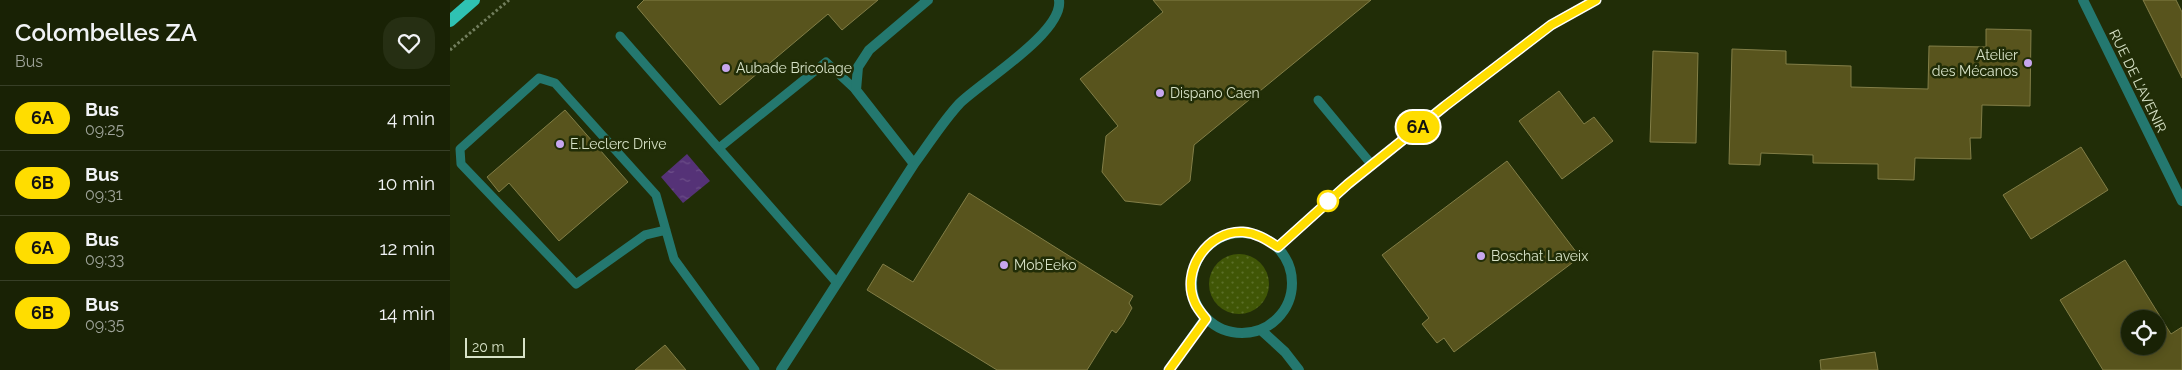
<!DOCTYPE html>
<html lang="fr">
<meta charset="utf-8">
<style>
:root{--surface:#192205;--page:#262f13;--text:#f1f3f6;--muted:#9fa49a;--line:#373f27}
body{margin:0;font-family:Raleway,sans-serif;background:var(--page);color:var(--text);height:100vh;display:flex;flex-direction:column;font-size:19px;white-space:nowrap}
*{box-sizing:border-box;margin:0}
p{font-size:16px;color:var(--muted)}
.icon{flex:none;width:28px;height:28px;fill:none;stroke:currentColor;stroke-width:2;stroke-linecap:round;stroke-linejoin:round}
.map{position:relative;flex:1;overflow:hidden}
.details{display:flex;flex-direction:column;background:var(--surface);width:450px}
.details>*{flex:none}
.badge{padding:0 10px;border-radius:16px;font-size:18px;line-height:32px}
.tools{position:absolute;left:1671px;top:310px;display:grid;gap:10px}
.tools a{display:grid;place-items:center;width:45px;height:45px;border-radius:50%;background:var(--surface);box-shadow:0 2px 8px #0003,0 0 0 1px var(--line);font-size:25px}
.scale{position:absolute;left:15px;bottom:12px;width:60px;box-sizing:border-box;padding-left:5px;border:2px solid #d7e2c7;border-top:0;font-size:14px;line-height:18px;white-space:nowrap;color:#d7e2c7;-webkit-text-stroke:4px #212d07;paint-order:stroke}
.map>.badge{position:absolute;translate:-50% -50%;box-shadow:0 0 0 2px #fff}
.round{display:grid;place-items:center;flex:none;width:52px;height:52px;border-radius:20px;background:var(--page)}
.summary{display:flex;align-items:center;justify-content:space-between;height:85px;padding:0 15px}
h1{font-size:24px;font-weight:600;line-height:38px}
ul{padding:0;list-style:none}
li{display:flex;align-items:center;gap:15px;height:65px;padding:0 15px;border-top:1px solid var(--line)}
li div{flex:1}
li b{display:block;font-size:19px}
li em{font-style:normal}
li .badge{min-width:55px;font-weight:700;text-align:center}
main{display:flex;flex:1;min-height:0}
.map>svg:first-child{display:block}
.grass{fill:url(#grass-dots)}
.water{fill:url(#water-ripples)}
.building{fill:#58541d;stroke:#827e47;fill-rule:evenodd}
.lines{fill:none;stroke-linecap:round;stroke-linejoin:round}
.path{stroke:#727e5d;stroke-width:3;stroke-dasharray:2.5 2.5;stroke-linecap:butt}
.lane{stroke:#24786f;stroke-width:9}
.street{stroke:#24786f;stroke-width:10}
.primary{stroke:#2fc2b3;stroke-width:12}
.line-casing{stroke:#fff;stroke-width:11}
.line{stroke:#fd0;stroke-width:8}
.poi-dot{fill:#c7a6ef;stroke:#212d07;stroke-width:2}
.stop-dot{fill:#fff;stroke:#fd0;stroke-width:2.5}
.labels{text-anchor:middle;stroke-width:5;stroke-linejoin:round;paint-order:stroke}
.poi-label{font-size:14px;fill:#d7e2c7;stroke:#212d07;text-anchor:start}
.street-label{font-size:14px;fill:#d7e2c7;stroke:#212d07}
</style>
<main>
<section class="details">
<div class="summary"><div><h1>Colombelles ZA</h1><p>Bus</p></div><a class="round"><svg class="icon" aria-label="heart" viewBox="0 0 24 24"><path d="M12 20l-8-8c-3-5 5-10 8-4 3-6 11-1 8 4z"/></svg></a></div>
<ul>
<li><span class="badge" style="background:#fd0;color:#111">6A</span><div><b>Bus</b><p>09:25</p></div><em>4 min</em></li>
<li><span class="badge" style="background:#fd0;color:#111">6B</span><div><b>Bus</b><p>09:31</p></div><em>10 min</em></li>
<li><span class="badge" style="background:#fd0;color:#111">6A</span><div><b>Bus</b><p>09:33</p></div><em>12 min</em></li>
<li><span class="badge" style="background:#fd0;color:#111">6B</span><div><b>Bus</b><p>09:35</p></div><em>14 min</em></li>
</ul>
</section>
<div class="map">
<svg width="1732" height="370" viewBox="0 0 1732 370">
<defs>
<pattern id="grass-dots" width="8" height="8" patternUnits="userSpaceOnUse" patternTransform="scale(1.25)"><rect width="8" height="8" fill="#405606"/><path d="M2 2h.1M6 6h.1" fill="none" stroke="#5b6e29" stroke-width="1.8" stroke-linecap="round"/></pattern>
<pattern id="water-ripples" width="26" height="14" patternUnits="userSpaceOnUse" patternTransform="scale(1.25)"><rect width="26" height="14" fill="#553277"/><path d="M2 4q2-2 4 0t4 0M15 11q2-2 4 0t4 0" fill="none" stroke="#6d4f89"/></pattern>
</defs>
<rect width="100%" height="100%" fill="#212d07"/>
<path class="grass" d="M759 284a30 30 0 1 1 60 0a30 30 0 1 1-60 0Z"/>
<path class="water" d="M237 154 260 181 233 203 211 177Z"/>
<path class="building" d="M194 0H428L392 30 378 14 270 105 187 7Z
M703 0H921L744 145 740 181 711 205 675 201 652 172 656 136 668 126 630 79 713 12Z
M1693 0H1726L1732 12V78Z
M1536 29 1581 30 1580 106 1532 105 1531 138H1520L1521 159 1465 158 1464 180 1428 179V164L1363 163V155L1311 153 1310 165 1279 164 1282 49 1336 51V64L1401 66V87L1478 89 1479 46 1536 47Z
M1203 51 1248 53 1246 143 1200 142Z
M1109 91 1134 124 1144 117 1163 141 1112 179 1069 121Z
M115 110 178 182 109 241 59 183 49 192 37 177Z
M1631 147 1658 190 1581 239 1553 195Z
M1057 161 1130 257 1004 352 994 338 987 343 972 324 979 318 932 255Z
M519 193 683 296 679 303 682 308 673 324 666 333 662 330 637 370H547L417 290 433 264 463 282Z
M1675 260 1721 334 1732 327V370H1653L1610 300ZM1680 319H1708V346H1680Z
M215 345 236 370H185Z
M1425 352 1428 370H1371L1370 360Z"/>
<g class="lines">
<path class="path" d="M0 50 59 0"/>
<path class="lane" d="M170 36 387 283
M868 100 922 165
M269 148 376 62 406 90
M216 230 195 235 126 284 11 164 10 149 89 78 105 83 206 195 224 259 305 370"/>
<path class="street" d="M1633 0 1732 201
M464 164C479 144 493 121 510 103 531 82 614 32 609 0
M742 283a50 50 0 1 1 100 0a50 50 0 1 1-100 0Z
M828 247 898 184 995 106 1101 25 1146 0
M811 330 835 352 849 370
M331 370 464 164 406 90 408 67 419 50 478 0
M719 370 755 319"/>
<path class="primary" d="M0 21 24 0"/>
</g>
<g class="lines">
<g class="line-casing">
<path id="line" d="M719 370 756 319C752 314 747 308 745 303 730 271 758 230 793 232 807 233 817 240 828 247L898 184 995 106 1101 25 1146 0"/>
</g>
<use href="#line" class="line"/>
</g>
<g class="poi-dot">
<circle cx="1578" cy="63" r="5"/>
<circle cx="276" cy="68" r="5"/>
<circle cx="710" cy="93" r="5"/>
<circle cx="110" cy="144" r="5"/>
<circle cx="1031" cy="256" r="5"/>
<circle cx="554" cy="265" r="5"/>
</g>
<circle class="stop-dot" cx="878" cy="201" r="10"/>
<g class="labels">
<g class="poi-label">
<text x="1568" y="60" text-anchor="end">Atelier<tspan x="1568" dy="16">des Mécanos</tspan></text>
<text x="286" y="73">Aubade Bricolage</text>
<text x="720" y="98">Dispano Caen</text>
<text x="120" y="149">E.Leclerc Drive</text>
<text x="1041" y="261">Boschat Laveix</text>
<text x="564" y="270">Mob’Eeko</text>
</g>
<g class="street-label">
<text transform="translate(1688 81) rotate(64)" y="5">RUE DE L'AVENIR</text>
</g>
</g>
</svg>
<div class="tools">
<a><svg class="icon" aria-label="locate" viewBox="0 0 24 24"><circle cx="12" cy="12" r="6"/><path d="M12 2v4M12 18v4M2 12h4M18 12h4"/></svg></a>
</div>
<div class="scale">20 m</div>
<b class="badge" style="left:968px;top:127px;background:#fd0;color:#111">6A</b>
</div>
</main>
